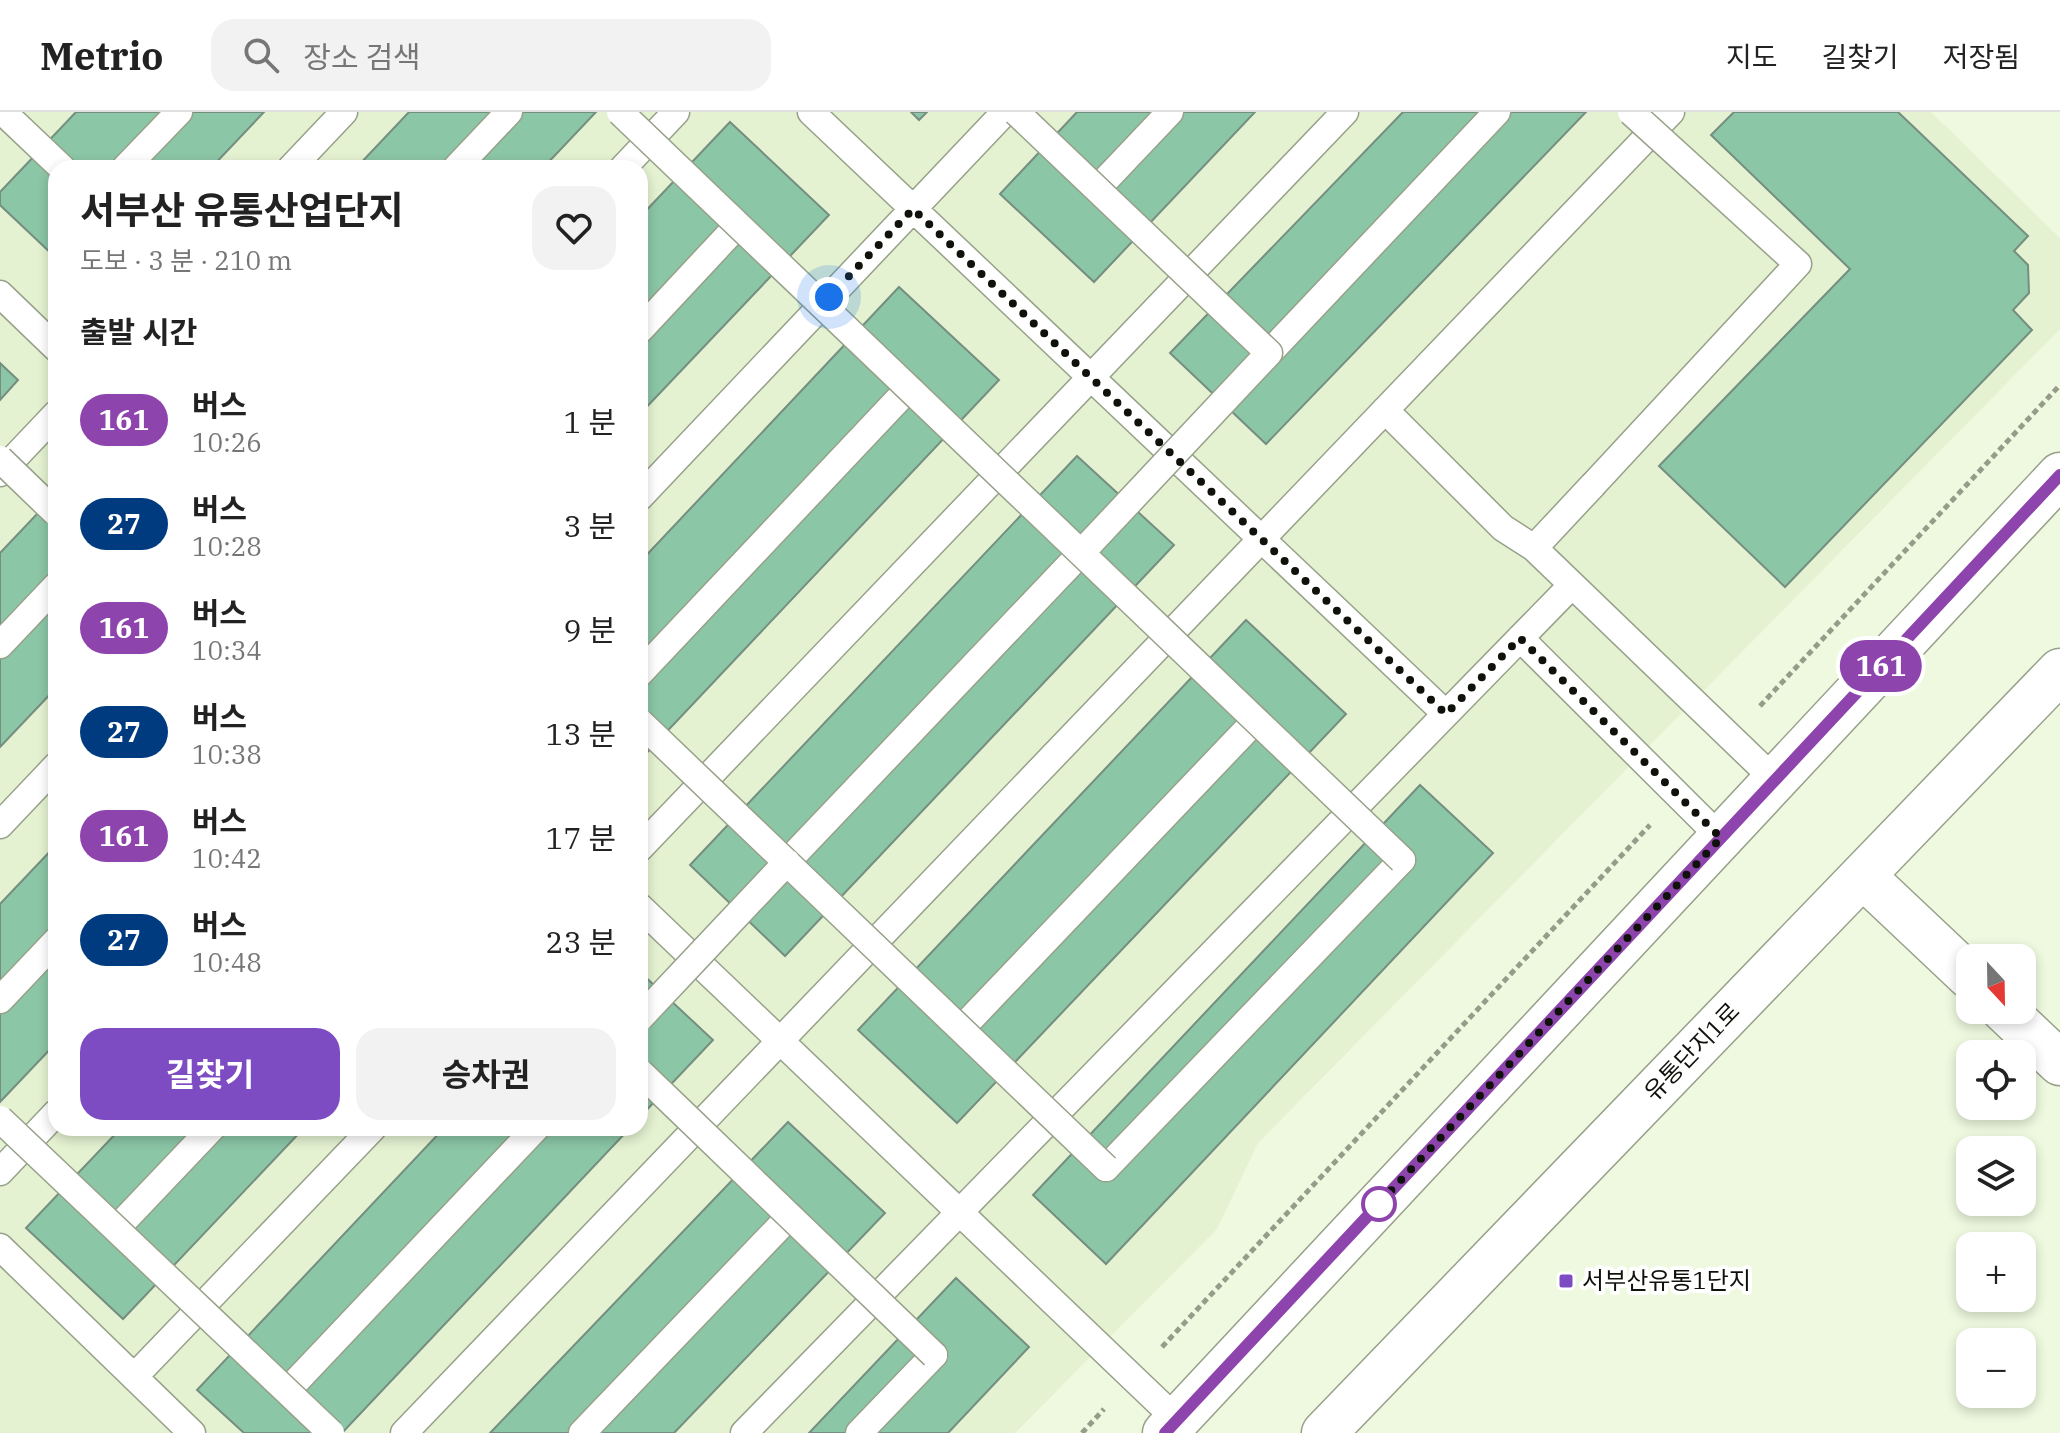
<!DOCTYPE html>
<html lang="ko">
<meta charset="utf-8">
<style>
:root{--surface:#fff;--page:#f2f2f2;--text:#222;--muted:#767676;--line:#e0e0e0;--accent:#7d4cc3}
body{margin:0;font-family:"IBM Plex Serif","Noto Sans KR",serif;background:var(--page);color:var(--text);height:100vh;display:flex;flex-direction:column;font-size:30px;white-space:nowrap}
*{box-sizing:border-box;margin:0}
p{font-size:26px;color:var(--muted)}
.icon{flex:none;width:44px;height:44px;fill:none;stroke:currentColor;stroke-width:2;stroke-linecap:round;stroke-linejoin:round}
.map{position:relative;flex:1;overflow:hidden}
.panel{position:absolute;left:48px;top:48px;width:600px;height:976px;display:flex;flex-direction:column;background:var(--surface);border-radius:24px;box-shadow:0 4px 12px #0003}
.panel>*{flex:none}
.badge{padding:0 16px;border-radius:26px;font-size:28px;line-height:52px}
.needle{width:52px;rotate:158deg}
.fabs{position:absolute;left:1956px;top:832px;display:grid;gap:16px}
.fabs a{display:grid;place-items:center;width:80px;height:80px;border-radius:16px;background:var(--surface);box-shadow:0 4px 12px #0003;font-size:40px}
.you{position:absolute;width:40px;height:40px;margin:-20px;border:6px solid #fff;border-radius:50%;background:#1a73e8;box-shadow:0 0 0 12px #1a73e833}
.map>.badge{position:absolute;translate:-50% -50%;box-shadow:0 0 0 4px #fff}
h2{padding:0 32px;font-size:30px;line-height:72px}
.round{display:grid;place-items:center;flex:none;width:84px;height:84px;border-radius:24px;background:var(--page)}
.head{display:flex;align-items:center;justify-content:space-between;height:136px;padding:0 32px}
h1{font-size:38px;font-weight:700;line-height:60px}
.primary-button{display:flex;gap:16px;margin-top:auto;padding:16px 32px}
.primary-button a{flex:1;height:92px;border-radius:24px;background:var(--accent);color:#fff;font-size:32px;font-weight:700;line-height:92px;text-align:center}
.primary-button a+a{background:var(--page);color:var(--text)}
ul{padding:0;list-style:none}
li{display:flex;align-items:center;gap:24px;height:104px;padding:0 32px}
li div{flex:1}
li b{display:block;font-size:30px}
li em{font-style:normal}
li .badge{min-width:88px;font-weight:700;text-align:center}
header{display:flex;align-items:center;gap:48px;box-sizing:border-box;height:112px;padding:0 40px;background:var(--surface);border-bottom:2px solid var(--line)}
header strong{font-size:38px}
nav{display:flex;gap:44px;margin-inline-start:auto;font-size:28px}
.search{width:560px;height:72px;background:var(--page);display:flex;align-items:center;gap:20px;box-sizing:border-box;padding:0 28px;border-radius:24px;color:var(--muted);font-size:30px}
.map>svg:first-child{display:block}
.built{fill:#e4f2d1;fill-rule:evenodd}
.building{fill:#8bc6a6;stroke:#758e80;stroke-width:2}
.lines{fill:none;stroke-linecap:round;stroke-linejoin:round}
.lane-casing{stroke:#97a18a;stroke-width:29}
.street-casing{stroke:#97a18a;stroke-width:47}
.secondary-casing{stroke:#97a18a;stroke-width:47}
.path{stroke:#959c8a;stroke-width:5;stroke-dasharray:6 4;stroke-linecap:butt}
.lane{stroke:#fff;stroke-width:26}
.street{stroke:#fff;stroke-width:44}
.secondary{stroke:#fff;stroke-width:44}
.lane-bridge-casing{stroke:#97a18a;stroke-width:29;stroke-linecap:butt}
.lane-bridge{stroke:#fff;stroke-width:26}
.line-casing{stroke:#fff;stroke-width:18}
.line{stroke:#8e44ad;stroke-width:12}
.walk{stroke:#0f120a;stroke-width:8;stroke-dasharray:0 14.4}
.stop-dot{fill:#fff;stroke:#8e44ad;stroke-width:4}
.poi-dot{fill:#7d4cc3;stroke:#fff;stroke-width:3}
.labels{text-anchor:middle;stroke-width:8;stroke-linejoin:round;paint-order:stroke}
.street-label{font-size:24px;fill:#0f120a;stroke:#fff}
.poi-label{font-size:24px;fill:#0f120a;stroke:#fff;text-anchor:start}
</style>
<header>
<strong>Metrio</strong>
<div class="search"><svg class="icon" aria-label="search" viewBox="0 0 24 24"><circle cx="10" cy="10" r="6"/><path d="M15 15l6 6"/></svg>장소 검색</div>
<nav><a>지도</a><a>길찾기</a><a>저장됨</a></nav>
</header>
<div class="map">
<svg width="2060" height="1321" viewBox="0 0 2060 1321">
<rect width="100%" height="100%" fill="#eef9e0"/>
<path class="built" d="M0 0H1931L2060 126V217L1258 1031 1217 1117 1015 1321H0ZM56 56H640V1016H56Z"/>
<path class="building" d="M76 0H264L211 56H56V146L0 93V80Z
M409 0H596L543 56H356Z
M911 0H927L919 8Z
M1077 0H1255L1094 170 1000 82Z
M1403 0H1586L1266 332 1170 241Z
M1734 0H1898L2028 124 2014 139 2028 153 2029 181 2013 198 2032 218 1785 475 1659 354 1850 157 1711 23Z
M730 10 829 103 640 302V105Z
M899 175 999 268 640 648V450Z
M0 251 18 268 0 288Z
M1077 344 1174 433 785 844 690 753Z
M56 382V576L0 635V441Z
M1246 508 1346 602 957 1011 858 918Z
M1420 673 1493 741 1106 1152 1033 1083Z
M56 733V931L0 990V792Z
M640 860 713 928 640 1005Z
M788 1010 885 1101 674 1321H490Z
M121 1016H304L123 1207 26 1116Z
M444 1016H630L342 1321H244L197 1278Z
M956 1166 1029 1235 948 1321H809Z"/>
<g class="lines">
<g class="lane-casing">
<path id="lane" d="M3 0 62 56
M811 0 1446 602
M125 56 179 0
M291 56 344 0
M456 56 509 0
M623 56 676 0
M1097 77 1170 0
M0 182 56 236
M640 218 738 113
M1269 241 1497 0
M1385 298 1503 416 1534 436 1775 668
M0 361 56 302
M640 385 1005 0
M1534 436 1593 373
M1520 526 1721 726
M0 533 56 474
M640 561 909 276
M0 713 56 654
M640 736 1345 0
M787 750 1081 441
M640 795 1177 1308
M0 888 56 829
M961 917 1256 608
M1106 1056 1402 748
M0 1060 56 1001
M116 1117 212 1016
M0 1135 192 1321
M134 1265 373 1016
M287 1279 536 1016
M404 1321 1671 0
M582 1321 790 1104
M744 1321 1572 473
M859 1321 934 1243"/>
</g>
<g class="street-casing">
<path id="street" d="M1863 764 1970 865
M2004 898 2060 951"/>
</g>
<g class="secondary-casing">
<path id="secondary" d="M1165 1321 2060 363
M1324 1321 2060 559"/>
</g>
<path class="path" d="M1760 594 2060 273
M1162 1235 1650 713
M1082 1321 1104 1297"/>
<use href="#lane" class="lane"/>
<use href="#street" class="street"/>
<use href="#secondary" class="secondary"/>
<g class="lane-bridge-casing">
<path id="lane-bridge" d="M620 0 1402 748
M1016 0 1269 241 1081 441
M0 347 56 401
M1593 373 1798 152 1631 0
M640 610 1106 1056
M640 906 787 750
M640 960 934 1243
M0 1007 331 1321"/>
</g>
<use href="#lane-bridge" class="lane-bridge"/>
</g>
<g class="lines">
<g class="line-casing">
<path id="line" d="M1165 1321 2060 363"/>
</g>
<use href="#line" class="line"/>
<path class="walk" d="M829 185 913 97 1446 602 1520 526 1721 726 1373 1098 1379 1092"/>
</g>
<circle class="stop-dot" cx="1379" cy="1092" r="16"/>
<rect class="poi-dot" x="1558" y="1161" width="16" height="16" rx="4"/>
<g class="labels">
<g class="street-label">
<text transform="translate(1692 940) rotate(-46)" y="8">유통단지1로</text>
</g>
<g class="poi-label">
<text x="1582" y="1177">서부산유통1단지</text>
</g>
</g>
</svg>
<div class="fabs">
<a><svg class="needle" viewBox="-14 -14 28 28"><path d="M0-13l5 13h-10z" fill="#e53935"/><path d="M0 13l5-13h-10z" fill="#767676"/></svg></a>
<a><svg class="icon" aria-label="locate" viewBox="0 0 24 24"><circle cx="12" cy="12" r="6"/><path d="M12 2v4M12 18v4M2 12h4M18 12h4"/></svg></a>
<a><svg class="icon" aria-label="layers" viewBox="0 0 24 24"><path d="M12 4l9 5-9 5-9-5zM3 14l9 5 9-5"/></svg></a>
<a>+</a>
<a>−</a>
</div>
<div class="you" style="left:829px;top:185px"></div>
<b class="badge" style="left:1881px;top:554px;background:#8e44ad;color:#fff">161</b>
<section class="panel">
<div class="head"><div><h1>서부산 유통산업단지</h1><p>도보 · 3 분 · 210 m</p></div><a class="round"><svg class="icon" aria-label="heart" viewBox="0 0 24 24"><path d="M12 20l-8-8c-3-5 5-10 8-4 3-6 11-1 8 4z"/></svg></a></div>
<h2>출발 시간</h2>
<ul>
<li><span class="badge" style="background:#8e44ad;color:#fff">161</span><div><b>버스</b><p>10:26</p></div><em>1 분</em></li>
<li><span class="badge" style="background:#003b80;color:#fff">27</span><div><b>버스</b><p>10:28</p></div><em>3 분</em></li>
<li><span class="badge" style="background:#8e44ad;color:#fff">161</span><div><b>버스</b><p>10:34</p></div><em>9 분</em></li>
<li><span class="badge" style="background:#003b80;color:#fff">27</span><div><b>버스</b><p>10:38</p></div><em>13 분</em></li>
<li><span class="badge" style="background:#8e44ad;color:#fff">161</span><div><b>버스</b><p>10:42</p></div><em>17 분</em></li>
<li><span class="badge" style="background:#003b80;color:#fff">27</span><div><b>버스</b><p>10:48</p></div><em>23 분</em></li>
</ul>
<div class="primary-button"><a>길찾기</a><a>승차권</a></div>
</section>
</div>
